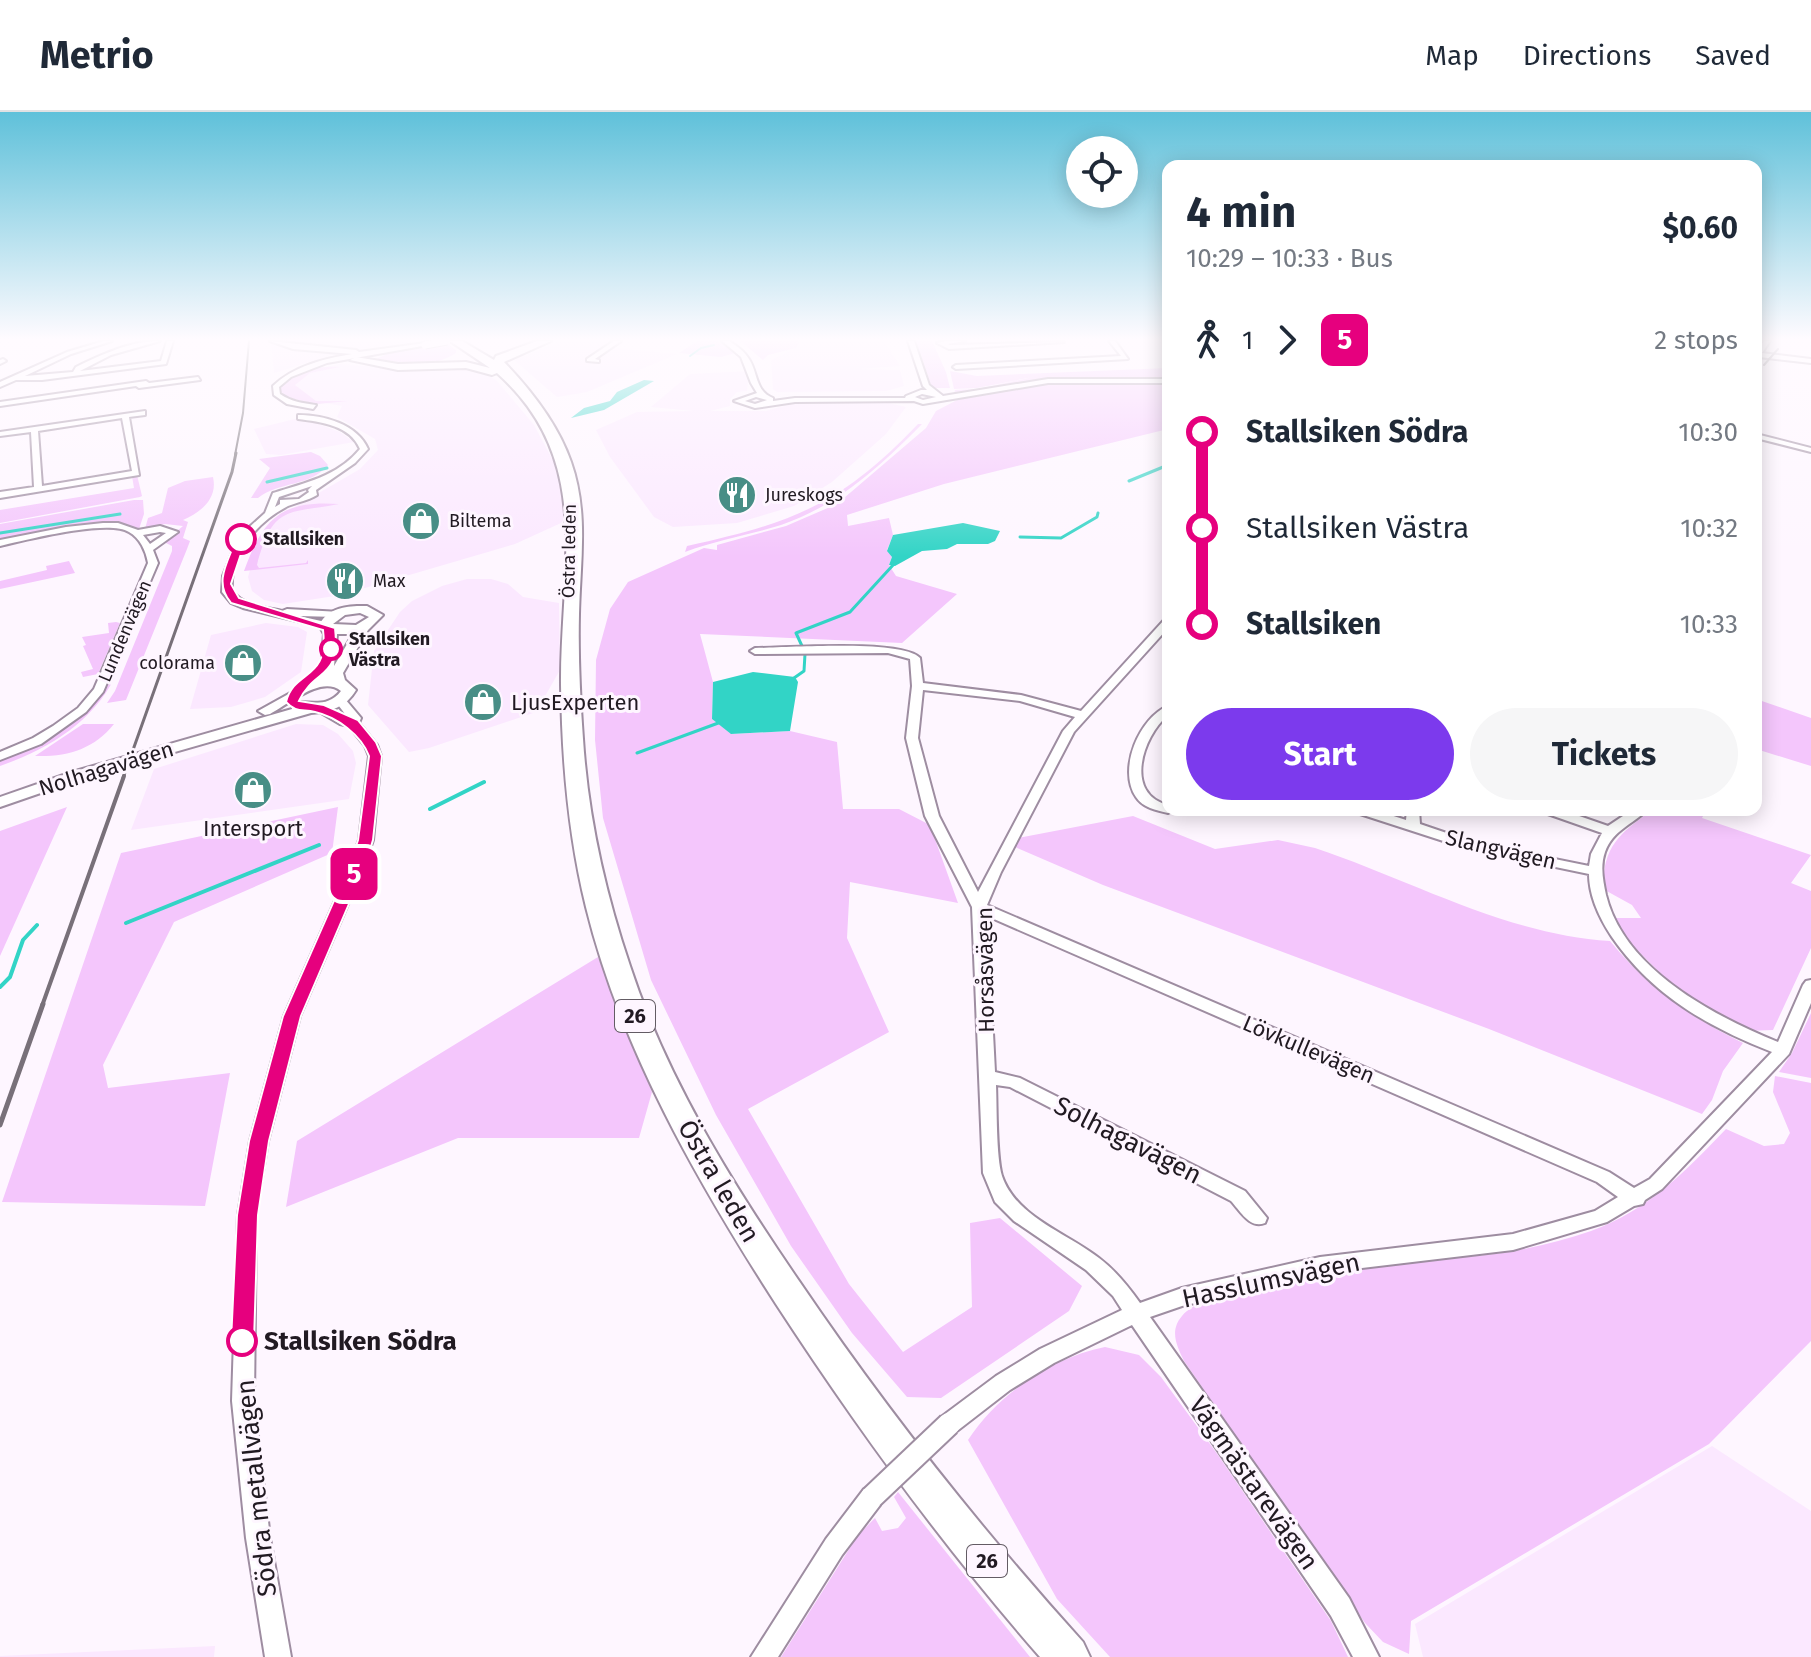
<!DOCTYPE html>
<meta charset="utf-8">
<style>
:root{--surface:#fff;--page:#f6f6f7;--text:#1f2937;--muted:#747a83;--line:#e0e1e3;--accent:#7c3aed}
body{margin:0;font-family:"Fira Sans",sans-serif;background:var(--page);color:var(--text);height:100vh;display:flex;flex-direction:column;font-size:30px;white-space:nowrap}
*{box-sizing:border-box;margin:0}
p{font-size:26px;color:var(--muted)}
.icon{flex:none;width:44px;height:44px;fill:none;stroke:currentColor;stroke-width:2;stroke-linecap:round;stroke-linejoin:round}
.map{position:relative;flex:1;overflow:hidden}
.panel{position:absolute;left:1162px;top:48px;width:600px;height:656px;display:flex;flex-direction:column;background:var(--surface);border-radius:16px;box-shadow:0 4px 20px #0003}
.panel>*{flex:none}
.badge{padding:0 16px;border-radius:12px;font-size:28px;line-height:52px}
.buttons{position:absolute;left:1066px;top:24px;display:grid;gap:16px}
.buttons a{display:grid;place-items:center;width:72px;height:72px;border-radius:50%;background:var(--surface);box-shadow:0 4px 20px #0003;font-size:40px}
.map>.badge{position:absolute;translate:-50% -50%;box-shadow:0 0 0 4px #fff}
.legs{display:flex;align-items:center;gap:12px;height:88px;padding:0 24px;font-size:26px}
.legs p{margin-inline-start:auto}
.summary{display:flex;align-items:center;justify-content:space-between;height:136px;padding:0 24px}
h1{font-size:44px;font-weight:700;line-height:60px}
.primary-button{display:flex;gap:16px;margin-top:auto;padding:16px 24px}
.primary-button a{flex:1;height:92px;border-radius:48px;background:var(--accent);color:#fff;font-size:32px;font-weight:700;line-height:92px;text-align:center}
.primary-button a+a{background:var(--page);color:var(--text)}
ul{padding:0 24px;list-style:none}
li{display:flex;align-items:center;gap:28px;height:96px;font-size:30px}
li i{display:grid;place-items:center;width:12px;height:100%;margin:0 10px;background:currentColor}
li i::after{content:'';width:20px;height:20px;margin:-10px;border:6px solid;border-radius:50%;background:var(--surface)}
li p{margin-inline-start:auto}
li:first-child i{background:linear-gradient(#0000 50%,currentColor 0)}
li:last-child i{background:linear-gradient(currentColor 50%,#0000 0)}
header{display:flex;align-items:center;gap:48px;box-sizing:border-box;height:112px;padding:0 40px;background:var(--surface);border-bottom:2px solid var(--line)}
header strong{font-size:38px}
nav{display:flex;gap:44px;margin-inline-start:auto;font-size:28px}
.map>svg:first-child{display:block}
.built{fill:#fbe8ff}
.green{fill:#f4c6fc}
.water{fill:#32d4c6}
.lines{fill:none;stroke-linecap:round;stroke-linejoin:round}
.stream-far2{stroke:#32d4c6;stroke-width:2}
.stream-far1{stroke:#32d4c6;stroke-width:3}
.stream{stroke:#32d4c6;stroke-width:4}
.minor-casing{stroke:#9e8da1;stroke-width:4}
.tertiary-casing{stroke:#9e8da1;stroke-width:4}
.trunk-casing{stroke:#9e8da1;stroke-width:4}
.minor{fill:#fff;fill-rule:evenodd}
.tertiary{fill:#fff;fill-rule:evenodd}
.trunk{fill:#fff;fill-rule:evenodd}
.rail-far3{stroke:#787079;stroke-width:2}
.rail-far2{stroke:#787079;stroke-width:3}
.rail-far1{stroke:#787079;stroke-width:4}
.rail{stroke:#787079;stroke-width:5}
.minor-bridge-far1-casing{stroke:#9e8da1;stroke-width:9;stroke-linecap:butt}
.minor-bridge-casing{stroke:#9e8da1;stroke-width:26;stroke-linecap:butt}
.minor-bridge-far1{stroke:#fff;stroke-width:7}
.minor-bridge{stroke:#fff;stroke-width:22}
.line-1{fill:#e6007e;stroke:#fff;stroke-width:2}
.stop-1-dot{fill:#fff;stroke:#e6007e;stroke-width:4}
.labels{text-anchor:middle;stroke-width:6;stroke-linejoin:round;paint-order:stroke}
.far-poi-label{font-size:18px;fill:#211a22;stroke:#fef6ff;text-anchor:start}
.far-stop-label{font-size:18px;font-weight:bold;fill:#211a22;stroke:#fef6ff;text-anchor:start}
.far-street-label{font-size:18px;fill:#211a22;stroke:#fef6ff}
.shield{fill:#fef6ff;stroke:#635c64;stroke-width:2}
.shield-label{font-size:20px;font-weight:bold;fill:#211a22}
.poi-label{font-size:22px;fill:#211a22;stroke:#fef6ff;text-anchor:start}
.street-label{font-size:22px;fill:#211a22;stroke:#fef6ff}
.near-street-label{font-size:26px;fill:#211a22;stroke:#fef6ff}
.near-stop-label{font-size:26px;font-weight:bold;fill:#211a22;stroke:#fef6ff;text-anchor:start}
</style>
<header>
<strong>Metrio</strong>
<nav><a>Map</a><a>Directions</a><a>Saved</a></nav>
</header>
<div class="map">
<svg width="1811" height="1545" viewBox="0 0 1811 1545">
<rect width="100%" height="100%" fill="#fef6ff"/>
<path class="built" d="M271 229H416L339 241 274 261Z
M561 229H624L614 236 677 242 587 280 557 285 514 248Z
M801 229H884L900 254 860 257 900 258 904 274 886 279 777 280 773 277 771 248 798 235Z
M340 252 404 257 468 254 481 258 497 269 534 313 557 356 567 404 561 411 515 432 341 483 283 492 264 488 252 479 248 465 260 424 286 400 360 357 378 338 375 327 337 305 342 294 309 288 293 271 313 258Z
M749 259 747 279 737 280 730 287V294L710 299H766L791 292 854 290H884L906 295 886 322 832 370 794 394 737 411 673 415 654 405 610 345 596 318 637 300 694 299 651 295 690 262Z
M295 307 308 308 340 320 354 330 281 343 266 342 254 317Z
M467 467H491L508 472 523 485 559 491 560 558 536 600 429 636 409 640 368 593 374 539 400 500 412 489 442 474Z
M266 511 298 515 307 520 301 560 265 585 231 595 190 597 211 523Z
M296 612 323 613 338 622 353 639 356 651 349 687 131 718 154 657Z
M1712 1334 1811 1399V1545H1423L1415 1512Z
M215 1534 214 1545H0V1544Z"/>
<path class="green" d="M697 229H718L735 241 721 245 679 241Z
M740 229H798L799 231 796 236 768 243 763 248Z
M916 229H932L946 260 950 276H932Z
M444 230 456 238V241C437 254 396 259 376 247L391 240Z
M340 255 310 261 295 273 316 289H348L308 293H304L310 291 287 285 280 279C287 257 320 254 340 255Z
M1168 256V268H1054L954 282 955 278 977 277 1033 265 977 276 954 277 950 259 977 264Z
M1056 271H1168V317L944 372 847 403 848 414 889 406 893 423 887 438 892 445 889 453 896 464 957 482 902 531 700 522 713 570 712 607 732 622 790 619 837 630 843 697H899L930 713 958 791 850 770 847 826 889 920 748 997 849 1172 903 1240 972 1195 970 1111 1000 1106 1082 1174 1069 1199 941 1286 907 1285 852 1221 791 1134 716 1003 651 868 603 706 595 628 596 548 610 497 628 470 704 436 717 438V433L786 414 837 392 926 316 936 299 959 287Z
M918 312H922C881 354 837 394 781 413 749 423 716 428 685 440L687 434C793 411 842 392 918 312Z
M311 340 320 344 328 353C310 375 280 369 258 386H251L270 356 259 347Z
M137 363 142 384 140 385 0 411V398L134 376 132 364Z
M213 365C218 387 201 400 183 408L188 410 183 426 190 429 187 437 126 588 107 591 115 579 172 439V434L164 430 183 414 165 412 145 417 148 406 162 401 168 376 185 369Z
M134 388H143L144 402 139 417C104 404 37 424 0 430V412Z
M339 392C288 402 273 392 257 453L259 456 306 451 308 448V452L244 459C263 407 280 388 339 392Z
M69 449 75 461 0 477V469L47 458 46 454Z
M116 510 120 511 98 562 83 565 81 560 93 557 83 534 86 533 82 525 109 521 108 511Z
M113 564 115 565C92 611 48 637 0 654V647C45 629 91 611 113 564Z
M1756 587 1811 606V654L1756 637Z
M83 612H114C94 637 68 645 35 644Z
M67 695 0 844V719Z
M338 695 332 741 174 810 103 953 108 976 230 961 205 1094 2 1090 121 741Z
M1652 698H1706L1702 706 1811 743 1791 771 1811 779V836L1773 918 1746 919 1680 881 1631 832 1614 806H1641L1632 793 1603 777C1603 734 1619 722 1652 698Z
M1133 704 1215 737 1278 728 1315 736C1411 768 1507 823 1610 829 1648 875 1690 905 1743 931L1723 959 1712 988 1702 1002 1489 917 1103 773 1015 735 1018 726Z
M598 845 652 980 639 1026H458L286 1095 297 1029Z
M1811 901V966L1779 960 1792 941Z
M1775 964 1811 971V1229L1709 1332 1411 1509 1409 1542 1383 1530 1365 1511 1184 1249C1177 1234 1169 1219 1182 1204 1215 1163 1443 1149 1502 1141 1532 1136 1563 1129 1591 1119 1647 1099 1686 1059 1726 1017L1764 1034 1784 1032 1790 1021 1773 980Z
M1105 1235 1139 1243 1161 1265 1218 1343 1331 1509 1348 1545H1110L1057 1487 968 1328C998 1282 1051 1246 1105 1235Z
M898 1380 1030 1545H781L858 1423 875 1406 882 1419 898 1416 906 1406 894 1385Z"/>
<path class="water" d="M644 268 654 269 604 298 571 306 584 296 610 289 617 280Z
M963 411 1000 419 995 429 988 432H957L947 437 922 439 895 454 889 453 892 445 887 439 893 423Z
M753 560 795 565 798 570 790 619 731 622 712 607 713 570Z"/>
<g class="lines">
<path class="stream-far2" d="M690 244 701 236 714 233"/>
<path class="stream-far1" d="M1129 369 1168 353
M267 370 327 356
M0 421 120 402
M1020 425 1061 426 1097 405 1098 401
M802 534 796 521 850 500 894 452
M794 566 804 559 805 542
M637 641 721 610"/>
<path class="stream" d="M430 697 484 670
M126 811 319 733
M0 875 10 865 23 828 37 813"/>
<g class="minor-casing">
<path id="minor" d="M104 229H112L71 242 25 264 73 260 76 255C101 243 132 228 160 229L111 243 80 259 161 249 167 229H173L166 252 42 268H16L0 275V270L67 240Z
M270 229 356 238 359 240 425 231 428 233 327 251 291 265 279 275 280 282C292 290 302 291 316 293L313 297 287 292 274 283 273 274C294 254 323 247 352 242L293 237Z
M614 229H621L595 247 599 248V250L587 249V247Z
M722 229H729C737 234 744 239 749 247 758 261 755 279 773 286V289L795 286H905L906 284 921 278H927L923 274 908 229H914L929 273 943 284 1048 267H1168V271H1048L923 292 914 289 795 290 755 296 734 289 757 281 751 271 741 245ZM922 282 936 285 923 288 915 285ZM756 285 767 288 755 292 745 289Z
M945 229H965L948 232 950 233 1064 230 949 237 937 231Z
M1109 229H1115L1128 247 956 257 953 255 956 253 1121 244Z
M1764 229H1770L1762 241 1811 247V251L1759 245 1756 247V240Z
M0 248 3 247 6 249 0 252Z
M198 265 200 268 139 276 136 274 0 294V290L146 269 149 271Z
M145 299V303L129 305 139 363 0 386V380L34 375 31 320 0 324V320ZM122 306 132 359 42 374 38 319Z
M298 303C324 303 357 312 368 337L355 351 316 378 317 383C307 389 298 390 288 394 257 410 229 442 232 479 244 494 264 495 282 499L287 497 340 500V504L336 505 299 504 330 511V515L326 516 243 496 231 491 222 480 223 464 233 438 245 419 265 401 273 381C305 371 338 364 360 337 350 313 321 310 298 307ZM312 374 308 378 309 380 299 387 280 388V392L275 395 279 385Z
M1756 322 1811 336V340L1756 326Z
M103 411H118L138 418 160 414 178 420 153 438 158 451 103 580 86 600 41 632 0 648V640L33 626 53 614 78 596 94 577 148 451C146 439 140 426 129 420 108 407 26 428 0 434V428L66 415ZM160 420 166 421 150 432 143 423Z
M1168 507V516L1074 620 1001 760 987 793 1609 1060 1634 1076 1650 1067 1772 940C1708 915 1652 883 1612 825 1600 807 1589 784 1589 762L1468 737 1357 701 1356 698H1375L1406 708 1407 698H1419L1420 712 1476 731 1589 754 1591 742 1602 721 1545 701 1544 698H1562L1608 714 1632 698H1647C1632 713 1613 718 1605 740 1600 754 1603 769 1606 783 1624 857 1714 904 1778 930L1803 873 1806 869 1811 868V891L1789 942 1662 1077 1645 1088 1643 1092 1634 1094 1607 1110 1513 1138 1320 1161 1182 1194 1150 1205 1349 1486 1379 1545H1353L1331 1504 1132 1213 1054 1251 1010 1278 957 1319 949 1322 941 1319 938 1312 941 1305 996 1264 1040 1237 1122 1198 1113 1184 1086 1158 1014 1109 995 1090 983 1061 972 795 925 704 906 626 912 574 910 547 888 541 755 542 750 539 755 536C786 536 902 527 920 546L923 571 1021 583 1081 599 1164 508ZM923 578 1020 589 1075 605 1063 619 978 780 939 704 918 626ZM987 804 1597 1070 1618 1085 1595 1099 1513 1122 1320 1145 1182 1176 1140 1191C1128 1174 1115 1158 1099 1146 1067 1121 1016 1105 1002 1064 996 1045 997 995 996 973L1010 975 1231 1089C1241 1100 1250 1117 1265 1111L1267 1106 1245 1079 1020 966 995 960Z
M341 586 345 587 361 606 359 611 377 633 381 644 373 728 363 757 300 904 268 1029 256 1103 254 1289 270 1426 291 1545H265L246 1426 232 1289 238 1103 250 1029 284 904 349 757 359 728 369 644 365 634 349 614 340 612 313 596 319 593 323 594 349 607 335 589Z
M1168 594V603C1142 625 1124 682 1168 693V698H1174L1168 701C1156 698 1143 696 1136 685 1117 657 1140 605 1168 594Z
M872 1374 880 1377 883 1385 880 1393 842 1443 778 1545H751L826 1427 864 1377Z"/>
</g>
<g class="tertiary-casing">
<path id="tertiary" d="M357 494H367L383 503 368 518 343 561 345 568 356 578C346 595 331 600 311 601L84 666 0 695V685L72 660 292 597V591C311 588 327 597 341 579 321 563 289 592 270 602L265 603 258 599 312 569 321 558 324 522 319 513C327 498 341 495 357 494ZM360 501 369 505 356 513 333 512 345 503ZM337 522H353L334 554Z"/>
</g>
<g class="trunk-casing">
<path id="trunk" d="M450 229H462L494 248 496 244 537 229H551L504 250C530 277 558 312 571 350 589 401 580 451 579 502 578 544 580 585 583 627 588 705 605 780 630 854 667 967 732 1071 799 1169 885 1296 980 1416 1083 1530L1090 1545H1040C943 1434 856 1315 776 1192 697 1069 621 937 586 795 568 722 562 648 561 573 560 457 595 348 497 261L492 263 466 256 398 258 350 248 356 245 398 252 466 250 490 256Z"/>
</g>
<use href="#minor" class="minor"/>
<use href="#tertiary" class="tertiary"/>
<use href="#trunk" class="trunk"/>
<path class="rail-far3" d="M1764 253 1778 237
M235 343 243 301 249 229"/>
<path class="rail-far2" d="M123 666 232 360 236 341"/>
<path class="rail-far1" d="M42 894 124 664"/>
<path class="rail" d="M0 1013 43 892"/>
<g class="minor-bridge-far1-casing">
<path id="minor-bridge-far1" d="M425 233 447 229"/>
</g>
<g class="minor-bridge-casing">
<path id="minor-bridge" d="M872 1385 949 1312"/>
</g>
<use href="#minor-bridge-far1" class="minor-bridge-far1"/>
<use href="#minor-bridge" class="minor-bridge"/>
</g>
<linearGradient id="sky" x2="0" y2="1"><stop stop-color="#5fc1da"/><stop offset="0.51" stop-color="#fffbff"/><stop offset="1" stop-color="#fffbff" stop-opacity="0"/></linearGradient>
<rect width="1811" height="445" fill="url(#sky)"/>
<path class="line-1" d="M241 424 246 427 231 472 239 486 335 516C341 569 315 555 299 589L324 593 358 608 376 630 382 644 373 728 364 757 301 904 269 1029 258 1103 254 1229 250 1236 242 1239 234 1236 231 1229 237 1103 249 1029 283 904 348 757 358 728 369 644C361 623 337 605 315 600 302 597 296 601 286 590 294 557 329 569 323 518L231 491C213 470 228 450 236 427Z"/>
<defs>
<g id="restaurant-disc" transform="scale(2)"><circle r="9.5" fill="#488e86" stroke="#fef6ff"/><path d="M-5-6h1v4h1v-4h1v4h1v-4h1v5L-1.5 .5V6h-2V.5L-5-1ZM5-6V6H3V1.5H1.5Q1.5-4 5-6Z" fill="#fff"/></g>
<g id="shop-disc" transform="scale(2)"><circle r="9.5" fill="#488e86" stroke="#fef6ff"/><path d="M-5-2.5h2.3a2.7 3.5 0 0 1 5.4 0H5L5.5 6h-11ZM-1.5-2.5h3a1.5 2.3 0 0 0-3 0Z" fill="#fff"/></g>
</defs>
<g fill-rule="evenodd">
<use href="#restaurant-disc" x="737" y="383"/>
<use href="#shop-disc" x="421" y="409"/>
<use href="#restaurant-disc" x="345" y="469"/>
<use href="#shop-disc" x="243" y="551"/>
<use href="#shop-disc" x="483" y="590"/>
<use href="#shop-disc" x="253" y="678"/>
</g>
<g class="stop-1-dot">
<circle cx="241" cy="427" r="14"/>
<circle cx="331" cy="537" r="10"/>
<circle cx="242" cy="1229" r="14"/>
</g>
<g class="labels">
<g class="far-poi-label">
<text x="765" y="389">Jureskogs</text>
<text x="449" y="415">Biltema</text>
<text x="373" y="475">Max</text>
<text x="215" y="557" text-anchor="end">colorama</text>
</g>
<g class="far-stop-label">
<text x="263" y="433">Stallsiken</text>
<text x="349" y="533">Stallsiken<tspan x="349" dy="21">Västra</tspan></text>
</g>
<g class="far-street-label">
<text transform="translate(569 439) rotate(-89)" y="6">Östra leden</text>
<text transform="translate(125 519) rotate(-67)" y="6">Lundenvägen</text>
</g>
<g class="shield">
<rect x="615" y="888" width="40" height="32" rx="6"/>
<rect x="967" y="1433" width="40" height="32" rx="6"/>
</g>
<g class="shield-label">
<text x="635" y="911">26</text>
<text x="987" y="1456">26</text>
</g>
<g class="poi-label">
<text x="511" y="598">LjusExperten</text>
<text x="253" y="724" text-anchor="middle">Intersport</text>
</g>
<g class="street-label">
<text transform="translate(106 656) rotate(-17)" y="8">Nolhagavägen</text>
<text transform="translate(1501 737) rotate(13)" y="8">Slangvägen</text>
<text transform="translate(985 858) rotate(-91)" y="8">Horsåsvägen</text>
<text transform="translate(1309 937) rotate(23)" y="8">Lövkullevägen</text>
</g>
<g class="near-street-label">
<text transform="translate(1128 1028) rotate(27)" y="9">Solhagavägen</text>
<text transform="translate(719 1069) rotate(60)" y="9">Östra leden</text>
<text transform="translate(1271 1168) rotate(-12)" y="9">Hasslumsvägen</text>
<text transform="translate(1254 1371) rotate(55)" y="9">Vägmästarevägen</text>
<text transform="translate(256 1376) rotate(-96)" y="9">Södra metallvägen</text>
</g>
<g class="near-stop-label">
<text x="264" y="1238">Stallsiken Södra</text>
</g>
</g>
</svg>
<div class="buttons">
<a><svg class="icon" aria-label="locate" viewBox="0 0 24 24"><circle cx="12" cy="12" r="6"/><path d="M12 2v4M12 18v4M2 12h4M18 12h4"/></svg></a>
</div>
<b class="badge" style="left:354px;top:762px;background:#e6007e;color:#fff">5</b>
<section class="panel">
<div class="summary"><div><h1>4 min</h1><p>10:29 – 10:33 · Bus</p></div><b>$0.60</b></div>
<div class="legs"><svg class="icon" aria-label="walk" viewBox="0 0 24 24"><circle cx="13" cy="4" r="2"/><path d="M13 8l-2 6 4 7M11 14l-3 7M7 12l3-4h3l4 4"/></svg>1<svg class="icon" aria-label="forward" viewBox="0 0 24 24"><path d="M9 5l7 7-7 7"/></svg><b class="badge" style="background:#e6007e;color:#fff">5</b><p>2 stops</p></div>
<ul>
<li><i style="color:#e6007e"></i><b>Stallsiken Södra</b><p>10:30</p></li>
<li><i style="color:#e6007e"></i><span>Stallsiken Västra</span><p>10:32</p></li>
<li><i style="color:#e6007e"></i><b>Stallsiken</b><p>10:33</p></li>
</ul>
<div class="primary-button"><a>Start</a><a>Tickets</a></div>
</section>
</div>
